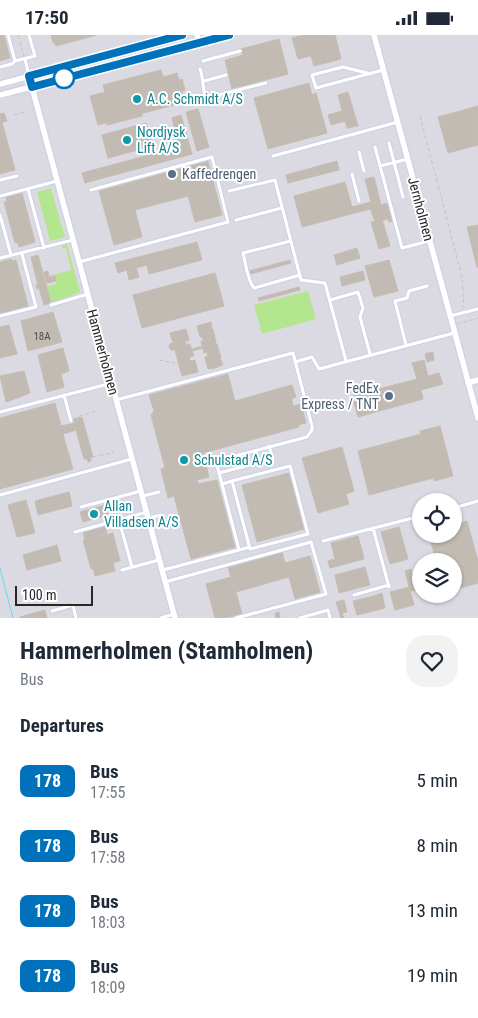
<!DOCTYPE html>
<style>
:root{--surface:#fff;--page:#f2f2f3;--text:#1f2937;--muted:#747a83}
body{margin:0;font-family:"Roboto Condensed",sans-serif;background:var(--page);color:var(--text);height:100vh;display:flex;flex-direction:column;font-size:19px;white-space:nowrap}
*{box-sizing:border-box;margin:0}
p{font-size:16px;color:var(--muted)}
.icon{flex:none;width:28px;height:28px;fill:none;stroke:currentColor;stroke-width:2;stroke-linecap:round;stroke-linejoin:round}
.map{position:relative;height:583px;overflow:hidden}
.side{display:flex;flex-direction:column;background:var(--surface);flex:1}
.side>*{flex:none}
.badge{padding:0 10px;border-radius:8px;font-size:18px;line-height:32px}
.tools{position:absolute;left:412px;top:458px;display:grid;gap:10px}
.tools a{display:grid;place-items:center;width:50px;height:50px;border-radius:50%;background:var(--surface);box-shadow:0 1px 4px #0004;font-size:25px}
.scale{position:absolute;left:15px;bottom:12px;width:78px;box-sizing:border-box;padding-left:5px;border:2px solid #272727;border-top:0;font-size:14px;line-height:18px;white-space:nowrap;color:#272727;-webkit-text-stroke:4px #fff;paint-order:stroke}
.map>.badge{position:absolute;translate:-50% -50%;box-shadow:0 0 0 2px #fff}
h2{padding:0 20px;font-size:19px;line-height:45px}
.round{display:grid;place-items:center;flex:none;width:52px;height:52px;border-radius:20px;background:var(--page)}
.head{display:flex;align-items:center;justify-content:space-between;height:85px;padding:0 20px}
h1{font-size:24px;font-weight:700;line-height:38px}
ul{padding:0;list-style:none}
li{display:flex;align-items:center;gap:15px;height:65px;padding:0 20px}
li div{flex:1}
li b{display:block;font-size:19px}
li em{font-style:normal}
li .badge{min-width:55px;font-weight:700;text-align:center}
.status{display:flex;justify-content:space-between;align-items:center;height:35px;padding:0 25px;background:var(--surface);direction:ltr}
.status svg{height:14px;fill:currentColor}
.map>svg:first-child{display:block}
.industrial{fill:#dbd9e2;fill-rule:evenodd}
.green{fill:#b3e68f}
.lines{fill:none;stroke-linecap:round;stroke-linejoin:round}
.stream{stroke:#61daf6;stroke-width:1}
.building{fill:#c2bbb4;stroke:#c6bdb1}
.service-casing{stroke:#ccd2e2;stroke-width:5}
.minor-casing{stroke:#ccd2e2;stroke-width:8}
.path{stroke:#c3c3c3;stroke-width:1;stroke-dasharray:4 2.5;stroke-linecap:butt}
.service{stroke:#fff;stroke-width:3}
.minor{stroke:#fff;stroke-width:5.5}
.line-casing{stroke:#fff;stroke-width:11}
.line{stroke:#0072bc;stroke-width:8}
.stop-dot{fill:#fff;stroke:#0072bc;stroke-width:2.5}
.culture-dot{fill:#0f9aa8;stroke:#fff;stroke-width:2}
.service-dot{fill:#5c6f8a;stroke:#fff;stroke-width:2}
.labels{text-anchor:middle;stroke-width:4;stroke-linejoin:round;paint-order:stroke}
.number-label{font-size:11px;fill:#4e4c4a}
.culture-label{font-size:14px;fill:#0d838f;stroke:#fff;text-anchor:start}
.service-label{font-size:14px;fill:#4e5e75;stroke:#fff;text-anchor:start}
.street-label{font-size:14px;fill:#272727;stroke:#fff}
</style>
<div class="status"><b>17:50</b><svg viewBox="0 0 49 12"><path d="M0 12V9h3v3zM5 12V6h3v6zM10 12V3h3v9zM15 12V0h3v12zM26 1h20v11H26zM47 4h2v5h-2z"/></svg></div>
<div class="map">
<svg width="478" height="583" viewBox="0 0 478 583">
<rect width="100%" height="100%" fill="#ebe1d7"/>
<path class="industrial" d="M0 0H478V583H0ZM421 466H454V499H421ZM421 526H454V559H421Z"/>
<path class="green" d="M50 151 65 202 50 206 37 157 51 153Z
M67 209 80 257 51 268 45 244 48 251 56 249 55 241 49 242V241L71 235 66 213 62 214 63 210Z
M308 256 316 284 262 299 254 270Z"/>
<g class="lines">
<path class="stream" d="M0 533 13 583"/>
</g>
<path class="building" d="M0 0H4L10 23 0 26Z
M51 0H97L56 11 55 8H53Z
M303 0H335L341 24 314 31 311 21 298 24 292 3Z
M279 4 288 39 232 54 225 25 243 20 241 14Z
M161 35 163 42 177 38 185 67 98 90 90 61 105 57 103 50Z
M182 44 185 55 182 56 179 45Z
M309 48 312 60 316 58 327 98 268 114 254 63Z
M348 57 358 91 347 93 345 86 331 90 328 80 342 76 338 60Z
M478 71V110L448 118 438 82Z
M198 74 209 112 197 116 186 77Z
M4 78 7 86 2 87 15 135 0 139V79Z
M142 79V81L107 90V88Z
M181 80 192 119 85 148 82 138 179 112 172 83Z
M146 88 153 111 108 123 102 100Z
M208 126 222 180 195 187 188 161 135 175 142 202 114 210 99 156Z
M337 126 339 135 288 148 286 140Z
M374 142 381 170 388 168 393 186 389 187 388 184 383 185 382 184 375 186 370 174 302 192 294 161 345 147 352 172 371 167 365 144Z
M22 158 35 207 19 212 18 208H15L4 167 7 166 6 162Z
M382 184 390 211 379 214 371 187Z
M478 190V232H477L467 192Z
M197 207 202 225 149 239 147 230 136 233 139 242 129 245 127 235 118 238 115 228Z
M357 213 360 223 337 230 334 220Z
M38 220 51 268 44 270 39 253 37 254 36 250H38L31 222Z
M11 224 12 226 16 225 28 271 0 279V227Z
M290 225 291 228 250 239 249 236Z
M389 225 398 256 374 262 365 231Z
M48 236 49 242 55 241 56 246 47 248 44 237Z
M363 236 365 245 342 251 340 242Z
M215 238 224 271 142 293 133 260Z
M299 252 300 255 259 266 258 263Z
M53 277 62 307 28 316 21 286Z
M211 287 212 292H211V294H213L216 308 215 310 217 309 221 323 219 324 221 325 223 330 212 334V333L208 334 205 322 208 321 207 317 204 318 201 306H204L202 302H200L197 291Z
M9 290 17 319 0 323V292Z
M186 294 189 305 185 307 186 310 190 309 194 321 189 322 190 326 195 325 198 337 182 341 175 315H171L169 313 170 309 173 308 170 298Z
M203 311V313L192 316V314Z
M63 313 69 336 61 339 64 352 47 357 38 320Z
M433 317 434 325 427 327 425 319Z
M424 325 428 341 439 338 443 349 421 355 423 364 358 382 352 361 417 344 412 328Z
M24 336 30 358 6 367 0 341Z
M228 339 235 366 288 351 299 392 203 418 209 442 197 445 198 449 217 445 235 512 191 524 174 461 168 463 161 434 165 433 151 380 154 376 149 360Z
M292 350 296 362 291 364 288 351Z
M55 368 61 391 74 388 73 384 82 382 93 422 90 423 91 426 88 427 87 424H84L76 395 63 399 73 434 0 454V383Z
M301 369 306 388 298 390 293 371Z
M440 391 453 441 434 446 433 443 369 460 358 416 421 399 420 396Z
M342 412 354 456 346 459 349 469 318 478 302 423Z
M289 438 304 494 257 507 242 450Z
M69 457 72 471 38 480 35 466Z
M26 465 35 498 17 502 8 470Z
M105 470 108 480 83 487 80 477Z
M467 486 478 526V548L454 555V526H436L429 499H454V490Z
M105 491 107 499 85 505 83 497Z
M399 492 408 524 390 529 381 497Z
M113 498 120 526 91 534 83 505Z
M358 501 362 516 335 524 331 508Z
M57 510 61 526 27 535 23 520Z
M362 516 364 524 330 533 328 526Z
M282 517 285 528 310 521 320 557 295 564 289 542 236 557 242 579 225 583H215L206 549 231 542 228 532Z
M113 528 115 536 95 541 93 533Z
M365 532 370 550 339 558 335 540Z
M411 534 416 555 410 556 405 536Z
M409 552 414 570 395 575 390 557Z
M382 558 385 573 381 574 377 560Z
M377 560 381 574 357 580 353 566Z
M344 565 347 577 342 578 344 583H341L336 567Z
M45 575 47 583H20V582Z
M279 577 280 583H276L275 578Z"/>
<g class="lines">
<g class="service-casing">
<path id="service" d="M8 0 15 26 35 21 29 0
M25 24 29 41
M203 26 240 16
M0 32 12 29 15 26
M200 34C204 45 202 53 206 63L266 48
M371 39 343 32 312 40 316 53 383 35
M204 46 226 40
M389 108 403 162
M375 112 402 213 429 206
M359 117 364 136
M273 121 398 87
M380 131 408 124
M352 139 359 166
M0 145 17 141
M28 154 44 213
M229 156 275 145 301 245 325 248 346 326
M0 161 57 146
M0 180 11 220
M236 185 282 173
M291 206 243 218C246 229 247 245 254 253L300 240
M0 223 73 205
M79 227 228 187 212 122 91 155
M330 265 358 257 363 273 360 282 370 319
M51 270 88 259
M0 281 36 272 22 219
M450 281 478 274
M406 310 395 266 407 263 409 256 427 251
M295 327 312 322 319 334 454 298
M64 360 71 386
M116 365 293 318 312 391V395L307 402 216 426 239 515 163 535
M0 377 112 348
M290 431 308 499 250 514 232 446Z
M219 438 273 424 269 411
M222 449 232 446
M0 460 132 424
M143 461 159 457
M81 472 141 456
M454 473 478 466
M149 483 161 480
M119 485 132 532
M373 493 389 552
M75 497 147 477
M323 506 421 481
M239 515 250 512
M122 535 159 525
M165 547 311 507 326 559 236 583
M354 560 389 550
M52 576 73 570 76 583
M161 583 174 579
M300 583 328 575 330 583"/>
</g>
<g class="minor-casing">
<path id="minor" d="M197 0 199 8
M374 0 478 383
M29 41 175 583
M0 49 182 0
M0 60 229 0
M468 348 478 345"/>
</g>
<path class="path" d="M18 0 24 21
M14 80 25 77
M420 81 462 242 464 273
M457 289 478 283
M192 315 203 312
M159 325 174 328 178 327
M79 381 96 376
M93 422 114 417"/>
<use href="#service" class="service"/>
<use href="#minor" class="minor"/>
</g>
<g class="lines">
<g class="line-casing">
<path id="line" d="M182 0 29 41 32 52 229 0"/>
</g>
<use href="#line" class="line"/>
</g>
<circle class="stop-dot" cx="64" cy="43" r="10"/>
<g class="culture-dot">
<circle cx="137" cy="64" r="5"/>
<circle cx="127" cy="105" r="5"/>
<circle cx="184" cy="425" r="5"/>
<circle cx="94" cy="479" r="5"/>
</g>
<g class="service-dot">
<circle cx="172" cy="139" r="5"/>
<circle cx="389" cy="361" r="5"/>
</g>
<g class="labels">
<g class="number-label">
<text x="42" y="305">18A</text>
</g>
<g class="culture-label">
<text x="147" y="69">A.C. Schmidt A/S</text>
<text x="137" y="102">Nordjysk<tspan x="137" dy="16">Lift A/S</tspan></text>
<text x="194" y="430">Schulstad A/S</text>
<text x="104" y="476">Allan<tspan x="104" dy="16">Villadsen A/S</tspan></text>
</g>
<g class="service-label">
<text x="182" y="144">Kaffedrengen</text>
<text x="379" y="358" text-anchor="end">FedEx<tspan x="379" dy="16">Express / TNT</tspan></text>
</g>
<g class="street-label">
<text transform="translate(421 174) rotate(75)" y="5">Jernholmen</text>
<text transform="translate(103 317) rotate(75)" y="5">Hammerholmen</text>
</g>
</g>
</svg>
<div class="tools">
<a><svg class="icon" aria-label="locate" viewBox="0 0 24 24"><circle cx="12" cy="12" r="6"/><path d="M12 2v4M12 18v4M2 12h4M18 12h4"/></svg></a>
<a><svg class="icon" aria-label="layers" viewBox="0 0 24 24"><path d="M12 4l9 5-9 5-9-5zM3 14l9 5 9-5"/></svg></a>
</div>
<div class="scale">100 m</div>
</div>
<section class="side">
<div class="head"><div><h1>Hammerholmen (Stamholmen)</h1><p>Bus</p></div><a class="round"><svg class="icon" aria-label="heart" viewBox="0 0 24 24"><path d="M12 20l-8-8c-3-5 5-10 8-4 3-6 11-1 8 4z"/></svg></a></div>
<h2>Departures</h2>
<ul>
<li><span class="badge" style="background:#0072bc;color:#fff">178</span><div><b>Bus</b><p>17:55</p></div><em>5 min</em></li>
<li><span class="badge" style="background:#0072bc;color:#fff">178</span><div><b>Bus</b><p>17:58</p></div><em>8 min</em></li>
<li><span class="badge" style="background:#0072bc;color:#fff">178</span><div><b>Bus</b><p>18:03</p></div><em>13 min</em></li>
<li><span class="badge" style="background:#0072bc;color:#fff">178</span><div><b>Bus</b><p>18:09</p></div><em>19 min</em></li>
</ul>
</section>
